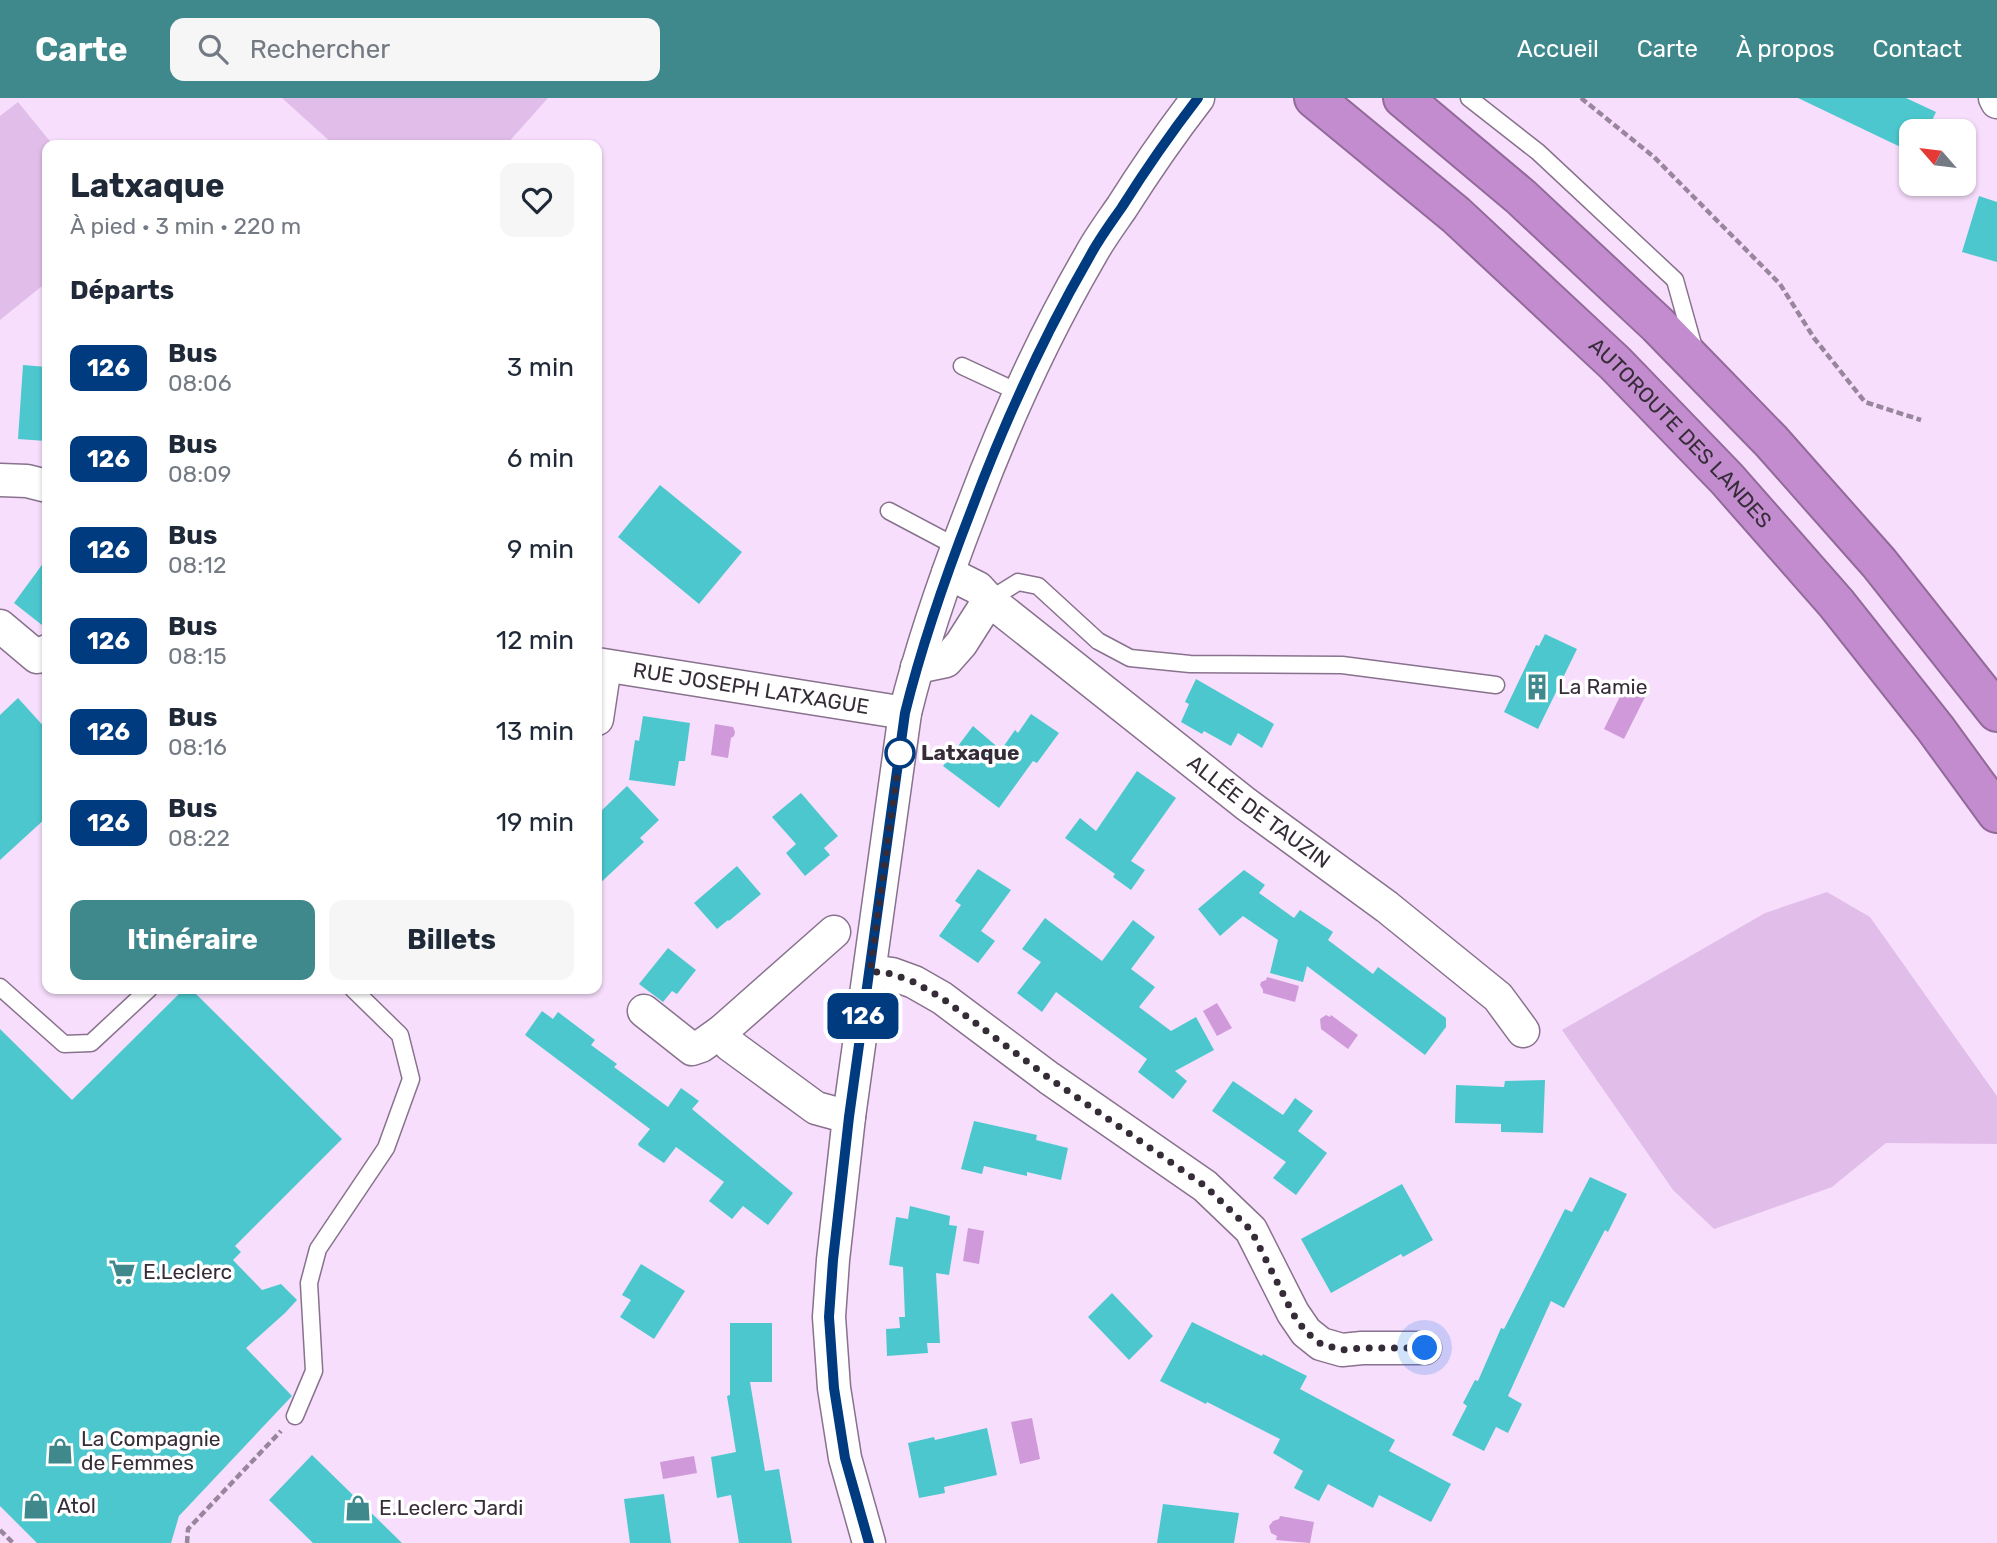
<!DOCTYPE html>
<html lang="fr">
<meta charset="utf-8">
<style>
:root{--surface:#fff;--page:#f6f6f7;--text:#1f2937;--muted:#747a83;--accent:#3f888b}
body{margin:0;font-family:Rubik,sans-serif;background:var(--page);color:var(--text);height:100vh;display:flex;flex-direction:column;font-size:26px;white-space:nowrap}
*{box-sizing:border-box;margin:0}
p{font-size:23px;color:var(--muted)}
.icon{flex:none;width:38px;height:38px;fill:none;stroke:currentColor;stroke-width:2;stroke-linecap:round;stroke-linejoin:round}
.map{position:relative;flex:1;overflow:hidden}
.panel{position:absolute;left:42px;top:42px;width:560px;height:854px;display:flex;flex-direction:column;background:var(--surface);border-radius:14px;box-shadow:0 2px 5px #0004}
.panel>*{flex:none}
.badge{padding:0 14px;border-radius:10px;font-size:24px;line-height:46px}
.needle{width:46px;rotate:298deg}
.controls{position:absolute;left:1899px;top:21px;display:grid;gap:14px}
.controls a{display:grid;place-items:center;width:77px;height:77px;border-radius:14px;background:var(--surface);box-shadow:0 2px 5px #0004;font-size:35px}
.you{position:absolute;width:35px;height:35px;margin:-18px;border:5px solid #fff;border-radius:50%;background:#1a73e8;box-shadow:0 0 0 10px #1a73e833}
.map>.badge{position:absolute;translate:-50% -50%;box-shadow:0 0 0 4px #fff}
h2{padding:0 28px;font-size:26px;line-height:63px}
.round{display:grid;place-items:center;flex:none;width:74px;height:74px;border-radius:14px;background:var(--page)}
.summary{display:flex;align-items:center;justify-content:space-between;height:119px;padding:0 28px}
h1{font-size:33px;font-weight:700;line-height:52px}
.action{display:flex;gap:14px;margin-top:auto;padding:14px 28px}
.action a{flex:1;height:80px;border-radius:14px;background:var(--accent);color:#fff;font-size:28px;font-weight:700;line-height:80px;text-align:center}
.action a+a{background:var(--page);color:var(--text)}
ul{padding:0;list-style:none}
li{display:flex;align-items:center;gap:21px;height:91px;padding:0 28px}
li div{flex:1}
li b{display:block;font-size:26px}
li em{font-style:normal}
li .badge{min-width:77px;font-weight:700;text-align:center}
header{display:flex;align-items:center;gap:42px;box-sizing:border-box;height:98px;padding:0 35px;background:var(--accent);color:#fff}
header strong{font-size:33px}
nav{display:flex;gap:38px;margin-inline-start:auto;font-size:24px}
.search{width:490px;height:63px;background:var(--page);display:flex;align-items:center;gap:18px;box-sizing:border-box;padding:0 24px;border-radius:14px;color:var(--muted);font-size:26px}
.map>svg:first-child{display:block}
.green{fill:#e1bee9}
.water{fill:#cf99da}
.building{fill:#4cc7ce}
.lines{fill:none;stroke-linecap:round;stroke-linejoin:round}
.lane-casing{stroke:#88728d;stroke-width:19}
.street-casing{stroke:#88728d;stroke-width:35}
.highway-casing{stroke:#926a9a;stroke-width:42}
.path{stroke:#98879c;stroke-width:4.5;stroke-dasharray:7 3.5;stroke-linecap:butt}
.lane{stroke:#fff;stroke-width:16}
.street{stroke:#fff;stroke-width:32}
.highway{stroke:#c38ccf;stroke-width:38}
.line-casing{stroke:#fff;stroke-width:16}
.line{stroke:#003b80;stroke-width:10}
.walk{stroke:#362c38;stroke-width:7;stroke-dasharray:0 12.6}
.stop-dot{fill:#fff;stroke:#003b80;stroke-width:3.5}
.labels{text-anchor:middle;stroke-width:7;stroke-linejoin:round;paint-order:stroke}
.street-label{font-size:21px;fill:#362c38;stroke:#fff}
.poi-label{font-size:21px;fill:#362c38;stroke:#fff;text-anchor:start}
.stop-label{font-size:21px;font-weight:bold;fill:#362c38;stroke:#fff;text-anchor:start}
</style>
<header>
<strong>Carte</strong>
<div class="search"><svg class="icon" aria-label="search" viewBox="0 0 24 24"><circle cx="10" cy="10" r="6"/><path d="M15 15l6 6"/></svg>Rechercher</div>
<nav><a>Accueil</a><a>Carte</a><a>À propos</a><a>Contact</a></nav>
</header>
<div class="map">
<svg width="1997" height="1445" viewBox="0 0 1997 1445">
<rect width="100%" height="100%" fill="#f7defc"/>
<path class="green" d="M282 0H548L506 47H334Z
M18 4 53 47H47V184L0 222V18Z
M1827 794 1870 819 1997 998V1046L1886 1045 1832 1089 1714 1131 1673 1092 1562 932 1765 815Z"/>
<path class="water" d="M1628 582 1649 591 1624 641 1604 631Z
M715 626 733 629 735 634 734 638 731 640 728 660 711 657Z
M1267 879 1299 888 1295 904 1263 895V892L1260 887 1261 884 1266 882Z
M1217 905 1232 930 1217 938 1203 913Z
M1326 917 1330 919 1331 917 1358 937 1348 951 1321 931 1320 921Z
M968 1130 984 1133 979 1166 963 1163Z
M1032 1320 1040 1361 1020 1366 1011 1324Z
M694 1358 697 1375 663 1381 660 1364Z
M1280 1418 1314 1424 1310 1445 1276 1442 1277 1438 1271 1435 1269 1428 1273 1423 1279 1421Z"/>
<path class="building" d="M1798 0H1906L1936 14 1927 33H1911V54Z
M1979 98 1997 104V164L1962 154Z
M23 267 47 269 46 343 18 341Z
M660 387 742 454 699 506 618 439Z
M47 460V531L14 505Z
M1545 536 1577 551 1538 631 1504 614 1536 547 1539 548Z
M1196 581 1274 626 1262 650 1238 635 1231 648 1204 633 1202 636 1181 624 1189 606 1185 604Z
M18 600 47 632V719L0 762V617Z
M1031 616 1059 635 1037 665 1033 663 999 710 943 668 973 628 1001 652 1015 632 1018 635Z
M643 618 690 625 685 663H679L675 688 629 682 635 642 639 643Z
M1137 673 1176 700 1131 763 1145 772 1131 792 1113 779 1115 776 1065 740 1080 720 1096 733Z
M627 688 659 722 640 740 644 744 597 788V717Z
M801 695 838 738 824 750 830 757 805 778 786 755 796 746 772 719Z
M737 768 761 796 729 823 728 822 717 831 694 805Z
M978 771 1011 792 981 833 995 843 978 865 939 838 961 807 955 803Z
M1244 772 1265 787 1259 795 1294 820 1300 812 1333 834 1328 842 1373 876 1378 869 1446 920V929L1425 957 1307 868 1303 884 1270 875 1278 842 1243 818 1220 838 1198 811Z
M1045 820 1102 863 1133 822 1155 839 1131 871 1155 889 1139 909 1171 933 1196 919 1214 952 1175 973 1187 983 1173 1001 1138 974 1147 961 1056 894 1042 914 1017 895 1041 864 1022 851Z
M668 850 696 872 677 896 672 893 663 904 639 886Z
M184 891H191L342 1041 235 1148 241 1154 233 1162 262 1192 281 1186 297 1202 285 1215 246 1250 292 1298 179 1418 171 1445H37L0 1408V931L72 1002Z
M542 913 553 921 558 914 595 942 591 947 617 966 614 969 668 1009 681 990 699 1003 692 1011 793 1095 768 1127 743 1108 732 1121 709 1103 724 1084 676 1049 664 1065 639 1048 638 1046 650 1031 525 937Z
M1545 982 1543 1035 1501 1034V1026L1455 1025 1456 987 1504 989 1505 983Z
M1233 983 1283 1017 1295 1000 1313 1013 1298 1033 1327 1055 1296 1097 1273 1080 1286 1064 1212 1013Z
M974 1023 1037 1037 1036 1042 1068 1050 1061 1082 1027 1074V1078L984 1068 982 1076 961 1071Z
M1590 1079 1627 1096 1608 1134 1605 1132 1564 1210 1551 1203 1508 1298 1522 1306 1508 1335 1496 1329 1484 1353 1452 1337 1467 1308 1463 1305 1475 1282 1478 1283 1501 1230 1504 1231 1565 1111 1572 1114Z
M1402 1086 1433 1142 1403 1159 1401 1156 1331 1195 1301 1141Z
M910 1108 950 1118 949 1127 957 1128 949 1177 936 1175 940 1245H927L928 1255 887 1258 886 1231 900 1230 899 1219H905L903 1169 889 1167 896 1119 908 1121Z
M641 1166 685 1193 654 1241 620 1219 631 1202 622 1197Z
M1112 1195 1153 1238 1129 1262 1088 1219Z
M1192 1224 1262 1258 1263 1256 1307 1278 1300 1291 1395 1342 1389 1353 1451 1386 1431 1424 1379 1397 1373 1410 1328 1386 1319 1403 1294 1390 1303 1373 1273 1355 1280 1341 1207 1304 1206 1306 1160 1283Z
M730 1225H772V1284H750L765 1373 779 1371 792 1445H739L731 1397 717 1400 711 1359 736 1354 727 1298 730 1297Z
M987 1330 997 1377 944 1389 945 1395 919 1400 908 1345 934 1339 935 1342Z
M312 1357 402 1445H313L269 1402Z
M664 1396 671 1445H630L624 1401Z
M1163 1406 1239 1415 1234 1445H1157Z"/>
<g class="lines">
<g class="lane-casing">
<path id="lane" d="M1469 0 1538 54 1675 182 1694 250
M962 268 1020 295
M889 413 957 449
M989 502 1018 484 1038 488 1098 543 1130 560 1190 566 1342 567 1496 587
M0 889 64 946 91 945 149 891
M295 1318 314 1273 309 1185 318 1151 386 1050 411 981 400 937 353 891"/>
</g>
<g class="street-casing">
<g id="street">
<path d="M1995 0 1997 4"/>
<path d="M0 382 27 383 47 388"/>
<path id="s1" d="M989 502 1246 706 1387 809 1498 899 1523 933"/>
<path d="M0 528 37 559 47 553"/>
<path id="s2" d="M597 566 905 615"/>
<path d="M917 569 946 563 961 546 989 502 978 490 948 475"/>
<path d="M597 621 605 568"/>
<path d="M834 834 722 933 730 947 816 1010 849 1019"/>
<path d="M870 873 892 876 914 884 942 900 1049 980 1205 1088 1251 1132 1293 1215 1306 1234 1321 1246 1342 1252 1362 1250H1425"/>
<path d="M644 913 692 951 701 948 722 933"/>
<path d="M869 1445 845 1360 834 1290 829 1219 833 1162 849 1019 905 615C922 546 945 480 971 413 1004 325 1043 239 1090 158 1099 141 1111 125 1122 109 1146 71 1171 35 1198 0"/>
</g>
</g>
<g class="highway-casing">
<g id="highway">
<path id="s3" d="M1314 0 1456 117 1615 265 1727 381 1836 505 1935 630 1997 715"/>
<path d="M1403 0 1521 99 1658 227 1771 343 1879 465 1997 614"/>
</g>
</g>
<path class="path" d="M1581 0 1654 59 1780 186 1814 240 1865 304 1921 322
M0 1432 13 1445
M187 1445 188 1431 281 1333"/>
<use href="#lane" class="lane"/>
<use href="#street" class="street"/>
<use href="#highway" class="highway"/>
</g>
<g class="lines">
<g class="line-casing">
<path id="line" d="M869 1445 845 1360 834 1290 829 1219 833 1162 849 1019 905 615C922 546 945 480 971 413 1004 325 1043 239 1090 158 1099 141 1111 125 1122 109 1146 71 1171 35 1198 0"/>
</g>
<use href="#line" class="line"/>
<path class="walk" d="M900 655 870 873 892 876 914 884 942 900 1049 980 1205 1088 1251 1132 1293 1216 1306 1234 1321 1246 1342 1252 1362 1250H1425"/>
</g>
<defs>
<g id="building-bare" transform="scale(2.1)"><path d="M-4-6H4V6H1V3H-1V6H-4ZM-2.5-4.3h1.7v1.8h-1.7ZM.8-4.3h1.7v1.8H.8ZM-2.5-1h1.7V.8h-1.7ZM.8-1h1.7V.8H.8Z" fill="#3f888b" stroke="#fff" stroke-width="2.5" paint-order="stroke"/></g>
<g id="supermarket-bare" transform="scale(2.1)"><path d="M-6-5.5h2.5l.6 2H6L4.5 2H-2.5L-4.4-4H-6ZM-1.5 3.2a1.3 1.3 0 1 0 .1 0ZM3 3.2a1.3 1.3 0 1 0 .1 0Z" fill="#3f888b" stroke="#fff" stroke-width="2.5" paint-order="stroke"/></g>
<g id="shop-bare" transform="scale(2.1)"><path d="M-5-2.5h2.3a2.7 3.5 0 0 1 5.4 0H5L5.5 6h-11ZM-1.5-2.5h3a1.5 2.3 0 0 0-3 0Z" fill="#3f888b" stroke="#fff" stroke-width="2.5" paint-order="stroke"/></g>
</defs>
<g fill-rule="evenodd">
<use href="#building-bare" x="1537" y="589"/>
<use href="#supermarket-bare" x="122" y="1174"/>
<use href="#shop-bare" x="60" y="1353"/>
<use href="#shop-bare" x="36" y="1408"/>
<use href="#shop-bare" x="358" y="1410"/>
</g>
<circle class="stop-dot" cx="900" cy="655" r="14"/>
<g class="labels">
<g class="street-label">
<text dy="7" stroke="none"><textPath href="#s3" startOffset="497">AUTOROUTE DES LANDES</textPath></text>
<text dy="7" stroke="none"><textPath href="#s2" startOffset="156">RUE JOSEPH LATXAGUE</textPath></text>
<text dy="7" stroke="none"><textPath href="#s1" startOffset="343">ALLÉE DE TAUZIN</textPath></text>
</g>
<g class="poi-label">
<text x="1558" y="596">La Ramie</text>
<text x="143" y="1181">E.Leclerc</text>
<text x="81" y="1348">La Compagnie<tspan x="81" dy="24">de Femmes</tspan></text>
<text x="57" y="1415">Atol</text>
<text x="379" y="1417">E.Leclerc Jardi</text>
</g>
<g class="stop-label">
<text x="921" y="662">Latxaque</text>
</g>
</g>
</svg>
<div class="controls">
<a><svg class="needle" viewBox="-14 -14 28 28"><path d="M0-13l5 13h-10z" fill="#e53935"/><path d="M0 13l5-13h-10z" fill="#747a83"/></svg></a>
</div>
<div class="you" style="left:1425px;top:1250px"></div>
<b class="badge" style="left:863px;top:918px;background:#003b80;color:#fff">126</b>
<section class="panel">
<div class="summary"><div><h1>Latxaque</h1><p>À pied · 3 min · 220 m</p></div><a class="round"><svg class="icon" aria-label="heart" viewBox="0 0 24 24"><path d="M12 20l-8-8c-3-5 5-10 8-4 3-6 11-1 8 4z"/></svg></a></div>
<h2>Départs</h2>
<ul>
<li><span class="badge" style="background:#003b80;color:#fff">126</span><div><b>Bus</b><p>08:06</p></div><em>3 min</em></li>
<li><span class="badge" style="background:#003b80;color:#fff">126</span><div><b>Bus</b><p>08:09</p></div><em>6 min</em></li>
<li><span class="badge" style="background:#003b80;color:#fff">126</span><div><b>Bus</b><p>08:12</p></div><em>9 min</em></li>
<li><span class="badge" style="background:#003b80;color:#fff">126</span><div><b>Bus</b><p>08:15</p></div><em>12 min</em></li>
<li><span class="badge" style="background:#003b80;color:#fff">126</span><div><b>Bus</b><p>08:16</p></div><em>13 min</em></li>
<li><span class="badge" style="background:#003b80;color:#fff">126</span><div><b>Bus</b><p>08:22</p></div><em>19 min</em></li>
</ul>
<div class="action"><a>Itinéraire</a><a>Billets</a></div>
</section>
</div>
